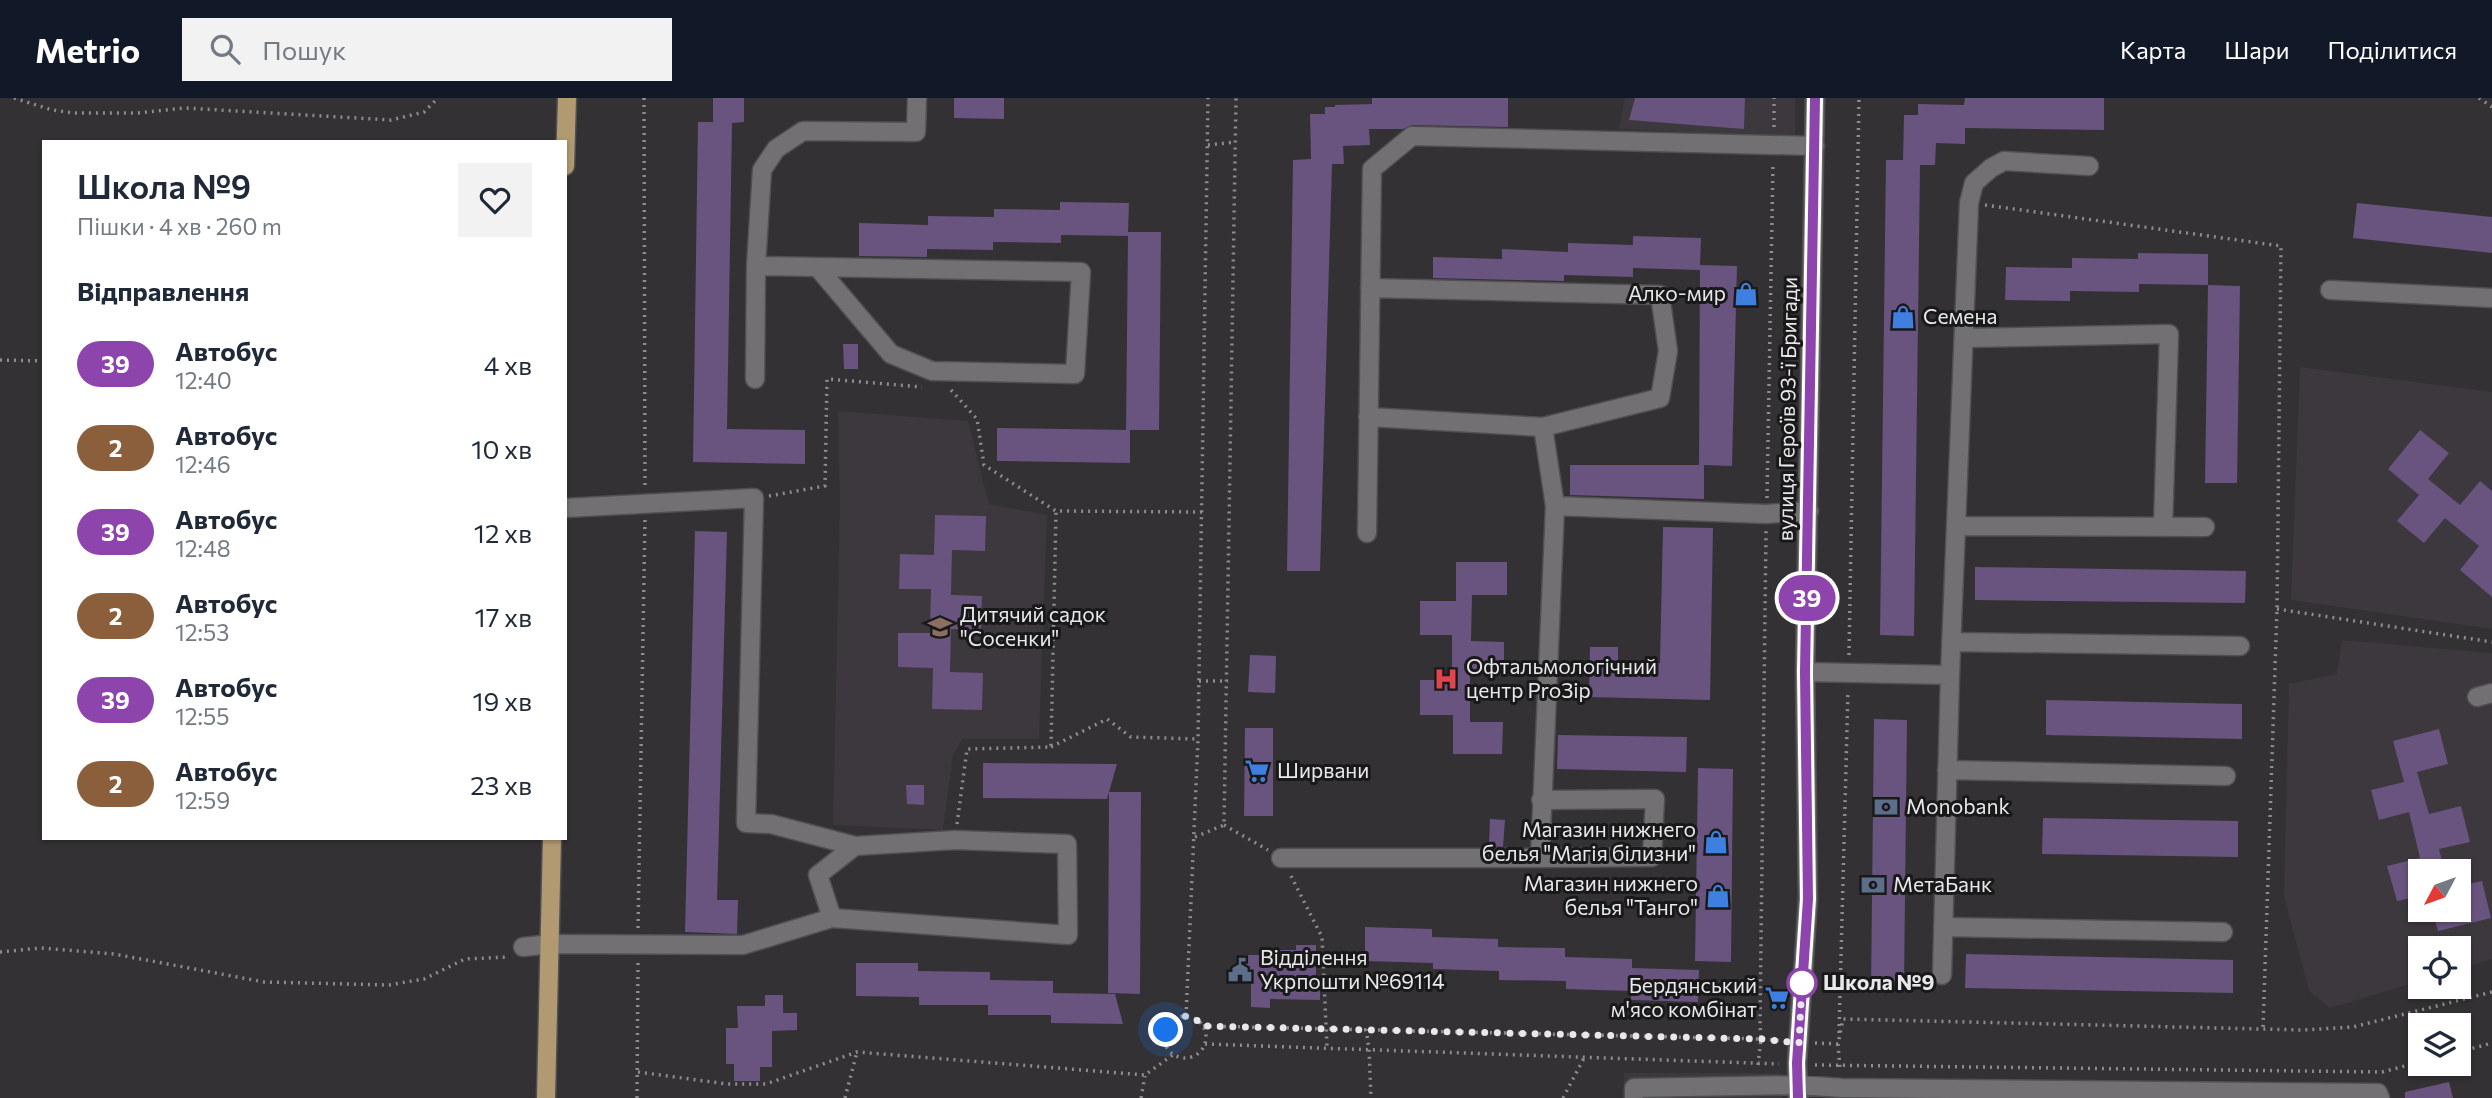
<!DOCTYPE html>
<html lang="uk">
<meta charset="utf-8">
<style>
:root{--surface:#fff;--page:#f2f2f3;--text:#1f2937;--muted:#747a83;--accent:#111827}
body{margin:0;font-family:Commissioner,sans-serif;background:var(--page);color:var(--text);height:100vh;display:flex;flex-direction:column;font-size:26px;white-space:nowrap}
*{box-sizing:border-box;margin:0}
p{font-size:23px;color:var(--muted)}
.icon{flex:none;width:38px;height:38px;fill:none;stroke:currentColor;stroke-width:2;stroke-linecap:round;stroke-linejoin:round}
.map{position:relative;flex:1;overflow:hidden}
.sheet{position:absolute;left:42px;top:42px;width:525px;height:700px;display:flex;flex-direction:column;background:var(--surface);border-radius:0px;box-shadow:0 2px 5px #0004}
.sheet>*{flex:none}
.badge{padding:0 14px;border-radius:23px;font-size:24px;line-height:46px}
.needle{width:46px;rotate:229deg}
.tools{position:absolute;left:2408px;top:761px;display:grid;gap:14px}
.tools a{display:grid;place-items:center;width:63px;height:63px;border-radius:0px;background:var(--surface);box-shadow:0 2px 5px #0004;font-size:35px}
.you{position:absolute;width:35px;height:35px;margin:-18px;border:5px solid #fff;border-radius:50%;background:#1a73e8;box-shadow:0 0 0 10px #1a73e833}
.map>.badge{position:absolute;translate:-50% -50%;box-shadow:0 0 0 4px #fff}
h2{padding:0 35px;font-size:26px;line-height:63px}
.round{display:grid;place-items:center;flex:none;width:74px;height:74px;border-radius:0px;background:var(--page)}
.head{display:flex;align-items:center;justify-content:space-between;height:119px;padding:0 35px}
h1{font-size:33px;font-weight:600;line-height:52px}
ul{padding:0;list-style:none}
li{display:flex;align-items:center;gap:21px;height:84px;padding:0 35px}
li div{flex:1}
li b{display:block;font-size:26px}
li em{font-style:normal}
li .badge{min-width:77px;font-weight:700;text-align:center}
header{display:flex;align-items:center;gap:42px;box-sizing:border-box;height:98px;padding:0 35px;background:var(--accent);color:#fff}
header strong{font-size:33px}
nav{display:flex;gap:38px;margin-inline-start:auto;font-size:24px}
.search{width:490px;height:63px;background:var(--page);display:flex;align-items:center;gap:18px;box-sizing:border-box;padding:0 24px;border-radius:0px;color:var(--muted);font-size:26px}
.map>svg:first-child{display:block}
.built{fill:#3d373e;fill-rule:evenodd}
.building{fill:#69537f}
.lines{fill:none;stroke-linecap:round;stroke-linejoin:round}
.minor-casing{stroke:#504f51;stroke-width:21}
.major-casing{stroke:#504f51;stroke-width:21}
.path{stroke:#8d8c8e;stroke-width:3.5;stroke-dasharray:2 5;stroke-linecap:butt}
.minor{stroke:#727073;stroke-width:18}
.major{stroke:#b19972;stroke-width:18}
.line-casing{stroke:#fff;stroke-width:16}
.line{stroke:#8e44ad;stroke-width:10}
.walk{stroke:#e8e7e9;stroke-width:7;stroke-dasharray:0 12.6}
.stop-dot{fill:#fff;stroke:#8e44ad;stroke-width:3.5}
.labels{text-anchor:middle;stroke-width:6;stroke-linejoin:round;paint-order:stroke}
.poi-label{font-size:21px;fill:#e8e7e9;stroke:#1a191a;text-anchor:start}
.street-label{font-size:21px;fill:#e8e7e9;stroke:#1a191a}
.stop-label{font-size:21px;font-weight:bold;fill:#e8e7e9;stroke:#1a191a;text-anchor:start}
</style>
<header>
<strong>Metrio</strong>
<div class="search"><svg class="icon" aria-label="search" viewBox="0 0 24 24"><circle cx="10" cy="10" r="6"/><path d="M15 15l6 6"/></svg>Пошук</div>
<nav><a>Карта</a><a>Шари</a><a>Поділитися</a></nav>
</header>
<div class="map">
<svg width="2492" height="1000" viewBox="0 0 2492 1000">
<rect width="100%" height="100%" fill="#333133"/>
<path class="built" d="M1625 0H1795V40L1619 31Z
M2300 269 2492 294V531L2291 502Z
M838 313 968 323 989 406 1047 417 1039 641H962L953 657 943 732 833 727 840 403Z
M2342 542 2492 555V861L2459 871V850H2420V883L2330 910 2309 893 2284 798 2289 586 2337 576ZM2420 774H2459V812H2420Z
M1624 975H1782V1000H1624Z"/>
<path class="building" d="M713 0H744V24L732 25 727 331 805 332V366L693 364 698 24H713Z
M954 0H1004V21L954 20Z
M1372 0H1508V29L1412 27 1403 31H1369L1370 47 1343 48 1344 66H1332L1320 473H1287L1293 62 1311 61 1310 16H1325V9H1335V7L1372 6Z
M1635 0H1745L1744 31 1629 22Z
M1965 0H2104V32L1965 30V46L1936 45 1935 67H1920L1914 538 1880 537 1886 62H1903L1904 17H1918V6L1964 7Z
M1060 104 1129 105 1128 134H1161L1159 332H1126L1128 138 1061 137V145L993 144V152L927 151V159L859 158V125L928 127V118L994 119V111L1060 112Z
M2357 105 2492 119V155L2353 140Z
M1633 138 1701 140 1700 167 1737 168 1732 368 1704 367V401L1570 397V367H1699L1700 167V172L1633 170V179L1564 177V183L1433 180V159L1502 161V151L1568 154V145L1633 147Z
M2138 155 2208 156V187L2139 186V194L2070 193V203L2005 202 2006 169 2072 170V160L2138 161Z
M2208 187 2240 188 2237 385H2205Z
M843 246H858V271H844Z
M997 330 1130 332V365L997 363Z
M2420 332 2449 355 2428 381 2460 407 2480 383 2492 393V499L2460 472 2479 448 2445 420 2424 445 2397 423 2419 397 2388 371Z
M935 417 986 418 985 453 952 452 951 497 982 498 981 532 951 531 950 574 983 575 982 612 932 611 933 570 898 569V535H930L931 491H899L900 456 934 457Z
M1663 429 1713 430 1710 602 1589 599 1590 549H1618V564L1660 565Z
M695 433 727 434 717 802H738L737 836 685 834Z
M1456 464H1507V497H1472L1471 543 1504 544V577L1470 576V624H1503L1502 656H1453V617H1420V582H1452V537H1420V503H1456Z
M1975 469 2246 473 2245 505 1975 502Z
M1250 557 1276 558 1275 595 1248 594Z
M2046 602 2242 606V641L2046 637Z
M1874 621 1907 622 1904 888H1871Z
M1245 630H1273V718H1244Z
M2439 631 2448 666 2417 674 2429 716 2461 708 2470 744 2439 751 2445 774H2420V798L2397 803 2387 768 2420 760 2409 714 2379 722 2371 692 2404 684 2393 643Z
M1558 637 1687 639 1686 674 1557 671Z
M983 665 1117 666 1109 694H1141L1140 896 1108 895 1109 694 1107 701 983 700Z
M1698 670 1733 671 1731 864 1695 863Z
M906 687H924V707L907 706Z
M2043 720 2238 723V759L2042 756Z
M1490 721 1505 722 1503 749 1489 748Z
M2482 783 2491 820 2438 833 2432 812H2459V788Z
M1365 829 1432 831V839L1498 841V849L1565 850V859L1632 861V870L1699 872 1698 904 1631 902V893L1566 891V883L1499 882V873L1433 871V865L1365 863Z
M1296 847H1316V884H1320V902L1270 901V910L1251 909V874H1242L1243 857H1276V852H1296Z
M1966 856 2233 862V895L1965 890Z
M856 865H918V873L990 874V882L1053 883V895L1115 896 1123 926 1051 925V917H988V907H919V899L856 898Z
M765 897H783V915H797V932L772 933V969H760V983H734V966H726V930H738L737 908H765Z
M2449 984 2453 1000H2405V994Z"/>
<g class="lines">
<g class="minor-casing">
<path id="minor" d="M756 168 1081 174 1075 276 932 273 891 256 818 170
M2330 192 2492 200
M1964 240 2169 236 2163 429
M755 281 756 168 762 72 776 51 803 33 916 34 917 0
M1368 319 1543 329 1660 300 1668 253 1660 197 1370 190
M1555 408 1766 416 1809 413
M1956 428 2205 429
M1367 435 1372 71 1412 38 1815 48
M1951 544 2240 548
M1805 574 1950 577 1969 105 1974 85 1991 70 2004 63 2089 68
M2477 599 2492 595
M1947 672 2226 678
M1281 760H1540L1555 408 1543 329
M1540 760 1652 759 1655 701 1541 702
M832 820 1068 837 1067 746 955 742 855 748
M1943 829 2223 834
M523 849 550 846 743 847 832 820 818 777 855 748 771 726 746 725 754 400 565 410
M1942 877 1950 577
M1634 1000V990L1799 987 1842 990 2378 995 2380 1000
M1798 1000 1797 965 1808 801 1805 574 1815 0"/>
</g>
<g class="major-casing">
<path id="major" d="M565 68 567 0
M546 1000 552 740"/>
</g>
<path class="path" d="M14 0 52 12 73 15H138L185 10 391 22 424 14 438 0
M644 0 645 389
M2479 0 2492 9
M1774 29V0
M1208 47 1235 44
M1985 107 2281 148 2277 511 2263 930
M0 262 44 263
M951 292 977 321 984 367 1056 413 1202 414
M769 398 825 388 827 281 922 289
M1767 400 1773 65
M2277 511 2492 544
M1849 557 1859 0
M1199 583H1228
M1051 649 1107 621 1131 639 1197 641
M957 726 967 651 1051 649 1056 414
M1224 727 1268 752
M1195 739 1224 727 1236 0
M1291 778 1322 839 1327 949
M638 830 645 421
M0 854 41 850 114 856 264 884 389 887 424 881 465 861 508 859
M1186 918 1198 641 1208 0
M1164 939a21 21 0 1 1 42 0a21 21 0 1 1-42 0Z
M1203 928 1761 941 1783 943
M1366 931 1369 951 1371 1000
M1839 935 1848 593
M1815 945 1838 946 1843 921 2303 932 2353 929 2492 894
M1205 946 1779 966
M1838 946 1840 970
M2459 954 2492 945
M1758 967 1761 941 1760 926 1766 433
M1815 967 2382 974 2420 964
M638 974 727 986H766L857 954 1145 977 1174 956
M637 1000 638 862
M845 1000 857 954
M1141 1000 1145 978
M1563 1000 1584 960"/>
<use href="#minor" class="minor"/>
<use href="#major" class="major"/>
</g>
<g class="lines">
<g class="line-casing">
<path id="line" d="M1798 1000 1797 965 1808 801 1805 574 1815 0"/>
</g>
<use href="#line" class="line"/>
<path class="walk" d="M1166 932C1174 915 1191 914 1203 928L1761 941 1799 945 1802 885"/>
</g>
<defs>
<g id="shop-bare" transform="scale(1.89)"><path d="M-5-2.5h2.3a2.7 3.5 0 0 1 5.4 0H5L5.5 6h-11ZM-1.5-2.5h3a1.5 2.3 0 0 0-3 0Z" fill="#3f7fe0" stroke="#1a191a" stroke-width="2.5" paint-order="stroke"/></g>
<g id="school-bare" transform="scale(1.89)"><path d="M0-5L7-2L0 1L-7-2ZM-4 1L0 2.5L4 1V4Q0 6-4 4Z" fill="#8d6e63" stroke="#1a191a" stroke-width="2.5" paint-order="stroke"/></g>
<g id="hospital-bare" transform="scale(1.89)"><path d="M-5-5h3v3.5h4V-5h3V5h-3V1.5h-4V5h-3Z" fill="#e0444e" stroke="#1a191a" stroke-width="2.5" paint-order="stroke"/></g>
<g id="supermarket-bare" transform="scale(1.89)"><path d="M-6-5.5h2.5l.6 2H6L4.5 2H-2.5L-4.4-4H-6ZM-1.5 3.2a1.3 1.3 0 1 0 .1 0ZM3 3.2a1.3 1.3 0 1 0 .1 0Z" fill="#3f7fe0" stroke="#1a191a" stroke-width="2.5" paint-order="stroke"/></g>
<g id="bank-bare" transform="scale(1.89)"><path d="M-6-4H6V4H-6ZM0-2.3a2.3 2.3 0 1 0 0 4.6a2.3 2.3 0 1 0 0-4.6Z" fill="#5c6f8a" stroke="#1a191a" stroke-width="2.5" paint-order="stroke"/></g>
<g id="civic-bare" transform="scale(1.89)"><path d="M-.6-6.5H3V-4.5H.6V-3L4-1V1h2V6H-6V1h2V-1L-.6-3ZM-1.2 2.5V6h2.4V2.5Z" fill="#5c6f8a" stroke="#1a191a" stroke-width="2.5" paint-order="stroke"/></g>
</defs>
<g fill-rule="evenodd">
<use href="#shop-bare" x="1746" y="196"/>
<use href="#shop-bare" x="1903" y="219"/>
<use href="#school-bare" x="940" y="529"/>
<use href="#hospital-bare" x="1446" y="581"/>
<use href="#supermarket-bare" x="1257" y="673"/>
<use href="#bank-bare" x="1886" y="709"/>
<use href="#shop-bare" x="1716" y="744"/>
<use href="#bank-bare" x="1873" y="787"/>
<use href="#shop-bare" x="1718" y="798"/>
<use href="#civic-bare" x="1240" y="872"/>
<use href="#supermarket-bare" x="1777" y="900"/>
</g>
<circle class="stop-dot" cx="1802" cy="885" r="14"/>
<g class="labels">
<g class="poi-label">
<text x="1726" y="203" text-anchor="end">Алко-мир</text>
<text x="1923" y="226">Семена</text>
<text x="960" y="524">Дитячий садок<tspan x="960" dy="24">"Сосенки"</tspan></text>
<text x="1466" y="576">Офтальмологічний<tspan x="1466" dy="24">центр ProЗір</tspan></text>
<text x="1277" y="680">Ширвани</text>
<text x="1906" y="716">Monobank</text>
<text x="1696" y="739" text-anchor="end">Магазин нижнего<tspan x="1696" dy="24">белья "Магія білизни"</tspan></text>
<text x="1698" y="793" text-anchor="end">Магазин нижнего<tspan x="1698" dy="24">белья "Танго"</tspan></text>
<text x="1893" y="794">МетаБанк</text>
<text x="1260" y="867">Відділення<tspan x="1260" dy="24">Укрпошти №69114</tspan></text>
<text x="1757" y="895" text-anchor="end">Бердянський<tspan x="1757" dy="24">м'ясо комбінат</tspan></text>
</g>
<g class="street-label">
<text transform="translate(1788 311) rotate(-89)" y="7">вулиця Героїв 93-ї Бригади</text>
</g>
<g class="stop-label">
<text x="1823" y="892">Школа №9</text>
</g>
</g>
</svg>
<div class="tools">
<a><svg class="needle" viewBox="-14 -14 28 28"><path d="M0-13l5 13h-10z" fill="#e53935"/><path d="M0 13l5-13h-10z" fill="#747a83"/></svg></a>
<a><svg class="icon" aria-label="locate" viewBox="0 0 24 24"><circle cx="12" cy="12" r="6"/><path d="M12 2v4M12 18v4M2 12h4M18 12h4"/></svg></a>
<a><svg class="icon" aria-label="layers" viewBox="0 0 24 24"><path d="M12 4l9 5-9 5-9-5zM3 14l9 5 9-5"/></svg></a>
</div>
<div class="you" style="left:1166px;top:932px"></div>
<b class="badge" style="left:1807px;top:500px;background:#8e44ad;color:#fff">39</b>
<section class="sheet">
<div class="head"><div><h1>Школа №9</h1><p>Пішки · 4 хв · 260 m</p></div><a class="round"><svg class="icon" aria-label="heart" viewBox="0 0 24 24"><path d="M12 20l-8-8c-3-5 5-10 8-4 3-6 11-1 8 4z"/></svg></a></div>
<h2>Відправлення</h2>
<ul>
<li><span class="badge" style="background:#8e44ad;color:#fff">39</span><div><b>Автобус</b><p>12:40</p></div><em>4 хв</em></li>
<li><span class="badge" style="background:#8b5e3c;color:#fff">2</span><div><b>Автобус</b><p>12:46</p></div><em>10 хв</em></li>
<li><span class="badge" style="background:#8e44ad;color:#fff">39</span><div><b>Автобус</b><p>12:48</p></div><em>12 хв</em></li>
<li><span class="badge" style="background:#8b5e3c;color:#fff">2</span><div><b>Автобус</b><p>12:53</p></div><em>17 хв</em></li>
<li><span class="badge" style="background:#8e44ad;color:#fff">39</span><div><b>Автобус</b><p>12:55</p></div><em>19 хв</em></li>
<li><span class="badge" style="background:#8b5e3c;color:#fff">2</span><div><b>Автобус</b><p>12:59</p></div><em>23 хв</em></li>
</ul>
</section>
</div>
